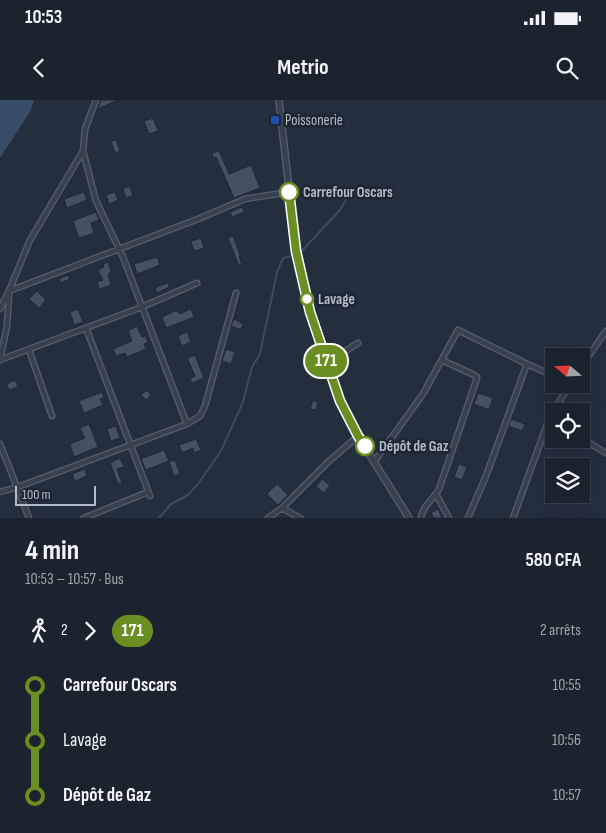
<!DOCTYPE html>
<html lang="fr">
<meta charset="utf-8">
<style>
:root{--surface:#1b232e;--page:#242b36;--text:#f1f3f6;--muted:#a0a4aa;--line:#39404a}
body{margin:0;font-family:"Sofia Sans Condensed",sans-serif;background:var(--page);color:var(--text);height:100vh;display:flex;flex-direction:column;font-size:19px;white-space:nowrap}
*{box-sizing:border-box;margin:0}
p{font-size:16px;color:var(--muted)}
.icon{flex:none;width:28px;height:28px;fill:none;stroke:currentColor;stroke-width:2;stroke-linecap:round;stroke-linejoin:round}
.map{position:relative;height:418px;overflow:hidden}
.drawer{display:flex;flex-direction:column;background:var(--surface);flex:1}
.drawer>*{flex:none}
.badge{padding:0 10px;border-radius:16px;font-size:18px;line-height:32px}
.needle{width:32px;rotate:289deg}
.fabs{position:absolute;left:545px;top:248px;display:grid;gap:10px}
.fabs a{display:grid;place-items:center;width:45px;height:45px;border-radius:0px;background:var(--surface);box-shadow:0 5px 20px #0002,0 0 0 1px var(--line);font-size:25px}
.scale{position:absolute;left:15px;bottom:12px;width:81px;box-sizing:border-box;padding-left:5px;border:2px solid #b4bcc9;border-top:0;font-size:14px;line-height:18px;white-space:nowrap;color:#b4bcc9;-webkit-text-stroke:4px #1d2633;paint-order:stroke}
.map>.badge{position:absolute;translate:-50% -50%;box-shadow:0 0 0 2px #fff}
.legs{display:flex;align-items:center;gap:8px;height:55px;padding:0 25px;font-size:16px}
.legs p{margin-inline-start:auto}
.summary{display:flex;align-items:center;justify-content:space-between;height:85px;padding:0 25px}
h1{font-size:28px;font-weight:700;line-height:38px}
ul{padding:0 25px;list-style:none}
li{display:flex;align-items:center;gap:18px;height:55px;font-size:19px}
li i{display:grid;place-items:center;width:8px;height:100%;margin:0 6px;background:currentColor}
li i::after{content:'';width:12px;height:12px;margin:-6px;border:4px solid;border-radius:50%;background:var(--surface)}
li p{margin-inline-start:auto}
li:first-child i{background:linear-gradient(#0000 50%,currentColor 0)}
li:last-child i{background:linear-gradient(currentColor 50%,#0000 0)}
.status{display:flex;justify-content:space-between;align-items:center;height:35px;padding:0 25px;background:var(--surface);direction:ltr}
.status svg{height:14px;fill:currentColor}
header{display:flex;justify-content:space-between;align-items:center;height:65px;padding:0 25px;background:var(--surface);font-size:22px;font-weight:700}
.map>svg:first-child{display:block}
.water{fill:#394c67}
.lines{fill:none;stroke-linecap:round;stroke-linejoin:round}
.stream{stroke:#394c67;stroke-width:2}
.building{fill:#455162;stroke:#1f2835}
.minor-casing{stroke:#565f6c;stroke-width:7}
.tertiary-casing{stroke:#565f6c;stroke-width:8}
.minor{stroke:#38414e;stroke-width:4.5}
.tertiary{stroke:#38414e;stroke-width:5.5}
.line-1-casing{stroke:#fff;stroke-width:11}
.line-1{stroke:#6b8e23;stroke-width:8}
.transit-dot{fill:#1a4fb4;stroke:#1d2633;stroke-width:2}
.stop-1-dot{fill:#fff;stroke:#6b8e23;stroke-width:2.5}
.labels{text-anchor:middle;stroke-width:5;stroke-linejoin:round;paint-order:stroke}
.poi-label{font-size:15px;fill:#b4bcc9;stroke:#1d2633;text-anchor:start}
.stop-label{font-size:15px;font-weight:bold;fill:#b4bcc9;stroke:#1d2633;text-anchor:start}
</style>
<div class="status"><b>10:53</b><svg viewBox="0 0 49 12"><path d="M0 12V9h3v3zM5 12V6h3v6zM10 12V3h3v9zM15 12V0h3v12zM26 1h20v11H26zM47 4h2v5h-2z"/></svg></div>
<header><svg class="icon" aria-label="back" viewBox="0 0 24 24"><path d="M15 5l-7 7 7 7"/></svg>Metrio<svg class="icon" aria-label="search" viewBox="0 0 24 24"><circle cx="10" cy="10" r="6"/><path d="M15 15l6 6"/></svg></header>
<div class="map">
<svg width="606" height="418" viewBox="0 0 606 418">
<rect width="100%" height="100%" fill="#242f3e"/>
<path class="water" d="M0 0H34L31 10 0 58Z"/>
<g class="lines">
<path class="stream" d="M300 153 339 111 350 94
M159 418 171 404 188 395 198 384 221 351 243 302 252 267 260 254 277 172 283 158 291 156"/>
</g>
<path class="building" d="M101 0H118L98 9Z
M153 18 158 31 149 34 144 21Z
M116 40 120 51 115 53 111 41Z
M219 51 229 74 251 65 260 88 234 98 216 57 213 58 212 53Z
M129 86 133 95 126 98 123 89Z
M84 92 87 100 67 108 64 99Z
M115 92 118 100 109 104 106 95Z
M242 107 244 112 232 117 230 112Z
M96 112 99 120 91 123 94 133 79 138 73 121Z
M233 136 240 155 239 156 242 165 239 166 228 138Z
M201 138 204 148 194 151 191 141Z
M157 157 160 165 137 174 134 164Z
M108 162 111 172 108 174 111 185 99 189 97 182 103 180 98 170 104 167 103 164Z
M68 175 70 179 61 183 59 179Z
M168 183 169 187 157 193 155 188Z
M37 191 46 200 39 208 29 199Z
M78 209 83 222 74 225 70 212Z
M191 209 194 217 166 228 162 217 177 210 179 214Z
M234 219 243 224 241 230 231 226Z
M137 226 142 237 145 236 148 242 144 244 146 249 127 257 125 253 116 256 113 249 132 241 128 231Z
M187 232 191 242 182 246 178 236Z
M226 249 235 252 231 264 222 261Z
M195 255 204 278 192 283 190 278 195 276 187 258Z
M15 280 18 287 9 290 7 284Z
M147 290 151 295 146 300 141 295Z
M102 292 104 298 100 299 103 305 84 313 79 301Z
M478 293 493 298 489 310 474 304Z
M313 300 318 302 316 310 310 309Z
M511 319 525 324 522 331 509 326Z
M89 324 98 347 74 357 70 344 85 338 80 328Z
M116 326 120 338 111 341 107 329Z
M196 339 201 350 194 353 193 348 182 353 179 345Z
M164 350 169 361 146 370 141 359Z
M120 358 124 367 117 369 122 383 118 384 110 363Z
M175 360 180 374 174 376 169 362Z
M459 364 467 367 462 380 454 377Z
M85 369 87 376 75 381 72 374Z
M322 379 330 385 324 393 316 387Z
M277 384 288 395 278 405 267 394Z
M438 409 442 418H434L431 413Z"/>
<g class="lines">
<g class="minor-casing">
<path id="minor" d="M96 0 85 29 83 51 96 101 123 157 187 324
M9 191 198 119 245 99 289 92
M0 209 9 191 30 140 83 51
M86 228 150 396
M29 250 52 316
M0 260 142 207 197 183
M0 260 7 226 9 195
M327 263 358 243
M581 267 606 231
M581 338 606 353
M0 344 29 418
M374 362 423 294 458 230 527 264
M0 392 18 387 187 324 200 316 205 306 236 193
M436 394 449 418
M282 408 300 418
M84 418 148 392
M268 418 282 408 327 363 358 336
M421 418C422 406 434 399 439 389L476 281 477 277 474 275 442 260
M468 418 486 376 527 264 554 276
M513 418 549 319 570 284"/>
</g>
<g class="tertiary-casing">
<path id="tertiary" d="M279 0 296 151 304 188 318 237 340 301 358 336 409 418"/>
</g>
<use href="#minor" class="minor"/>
<use href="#tertiary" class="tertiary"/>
</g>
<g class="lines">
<g class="line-1-casing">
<path id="line-1" d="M289 92 296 151 310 212 340 301 358 336 365 346"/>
</g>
<use href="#line-1" class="line-1"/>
</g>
<rect class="transit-dot" x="270" y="15" width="10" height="10" rx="2.5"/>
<g class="stop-1-dot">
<circle cx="289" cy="92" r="9"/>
<circle cx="307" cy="199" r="6"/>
<circle cx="365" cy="346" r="9"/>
</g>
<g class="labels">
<g class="poi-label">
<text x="285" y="25">Poissonerie</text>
</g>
<g class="stop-label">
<text x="303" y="97">Carrefour Oscars</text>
<text x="318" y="204">Lavage</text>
<text x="379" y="351">Dépôt de Gaz</text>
</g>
</g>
</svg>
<div class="fabs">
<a><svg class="needle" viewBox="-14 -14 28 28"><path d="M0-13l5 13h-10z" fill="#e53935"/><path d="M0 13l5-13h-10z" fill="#a0a4aa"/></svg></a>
<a><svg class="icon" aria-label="locate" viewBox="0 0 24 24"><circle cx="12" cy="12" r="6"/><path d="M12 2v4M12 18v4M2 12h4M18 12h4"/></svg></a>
<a><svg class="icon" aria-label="layers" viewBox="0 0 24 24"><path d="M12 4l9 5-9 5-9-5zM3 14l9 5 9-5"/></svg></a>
</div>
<div class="scale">100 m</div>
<b class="badge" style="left:326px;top:261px;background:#6b8e23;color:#fff">171</b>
</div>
<section class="drawer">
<div class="summary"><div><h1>4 min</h1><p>10:53 – 10:57 · Bus</p></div><b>580 CFA</b></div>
<div class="legs"><svg class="icon" aria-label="walk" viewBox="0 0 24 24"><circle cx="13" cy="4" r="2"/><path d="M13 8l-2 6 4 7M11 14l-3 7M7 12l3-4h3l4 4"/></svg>2<svg class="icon" aria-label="forward" viewBox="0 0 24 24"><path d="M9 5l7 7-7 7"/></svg><b class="badge" style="background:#6b8e23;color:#fff">171</b><p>2 arrêts</p></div>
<ul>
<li><i style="color:#6b8e23"></i><b>Carrefour Oscars</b><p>10:55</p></li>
<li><i style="color:#6b8e23"></i><span>Lavage</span><p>10:56</p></li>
<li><i style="color:#6b8e23"></i><b>Dépôt de Gaz</b><p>10:57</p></li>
</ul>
</section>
